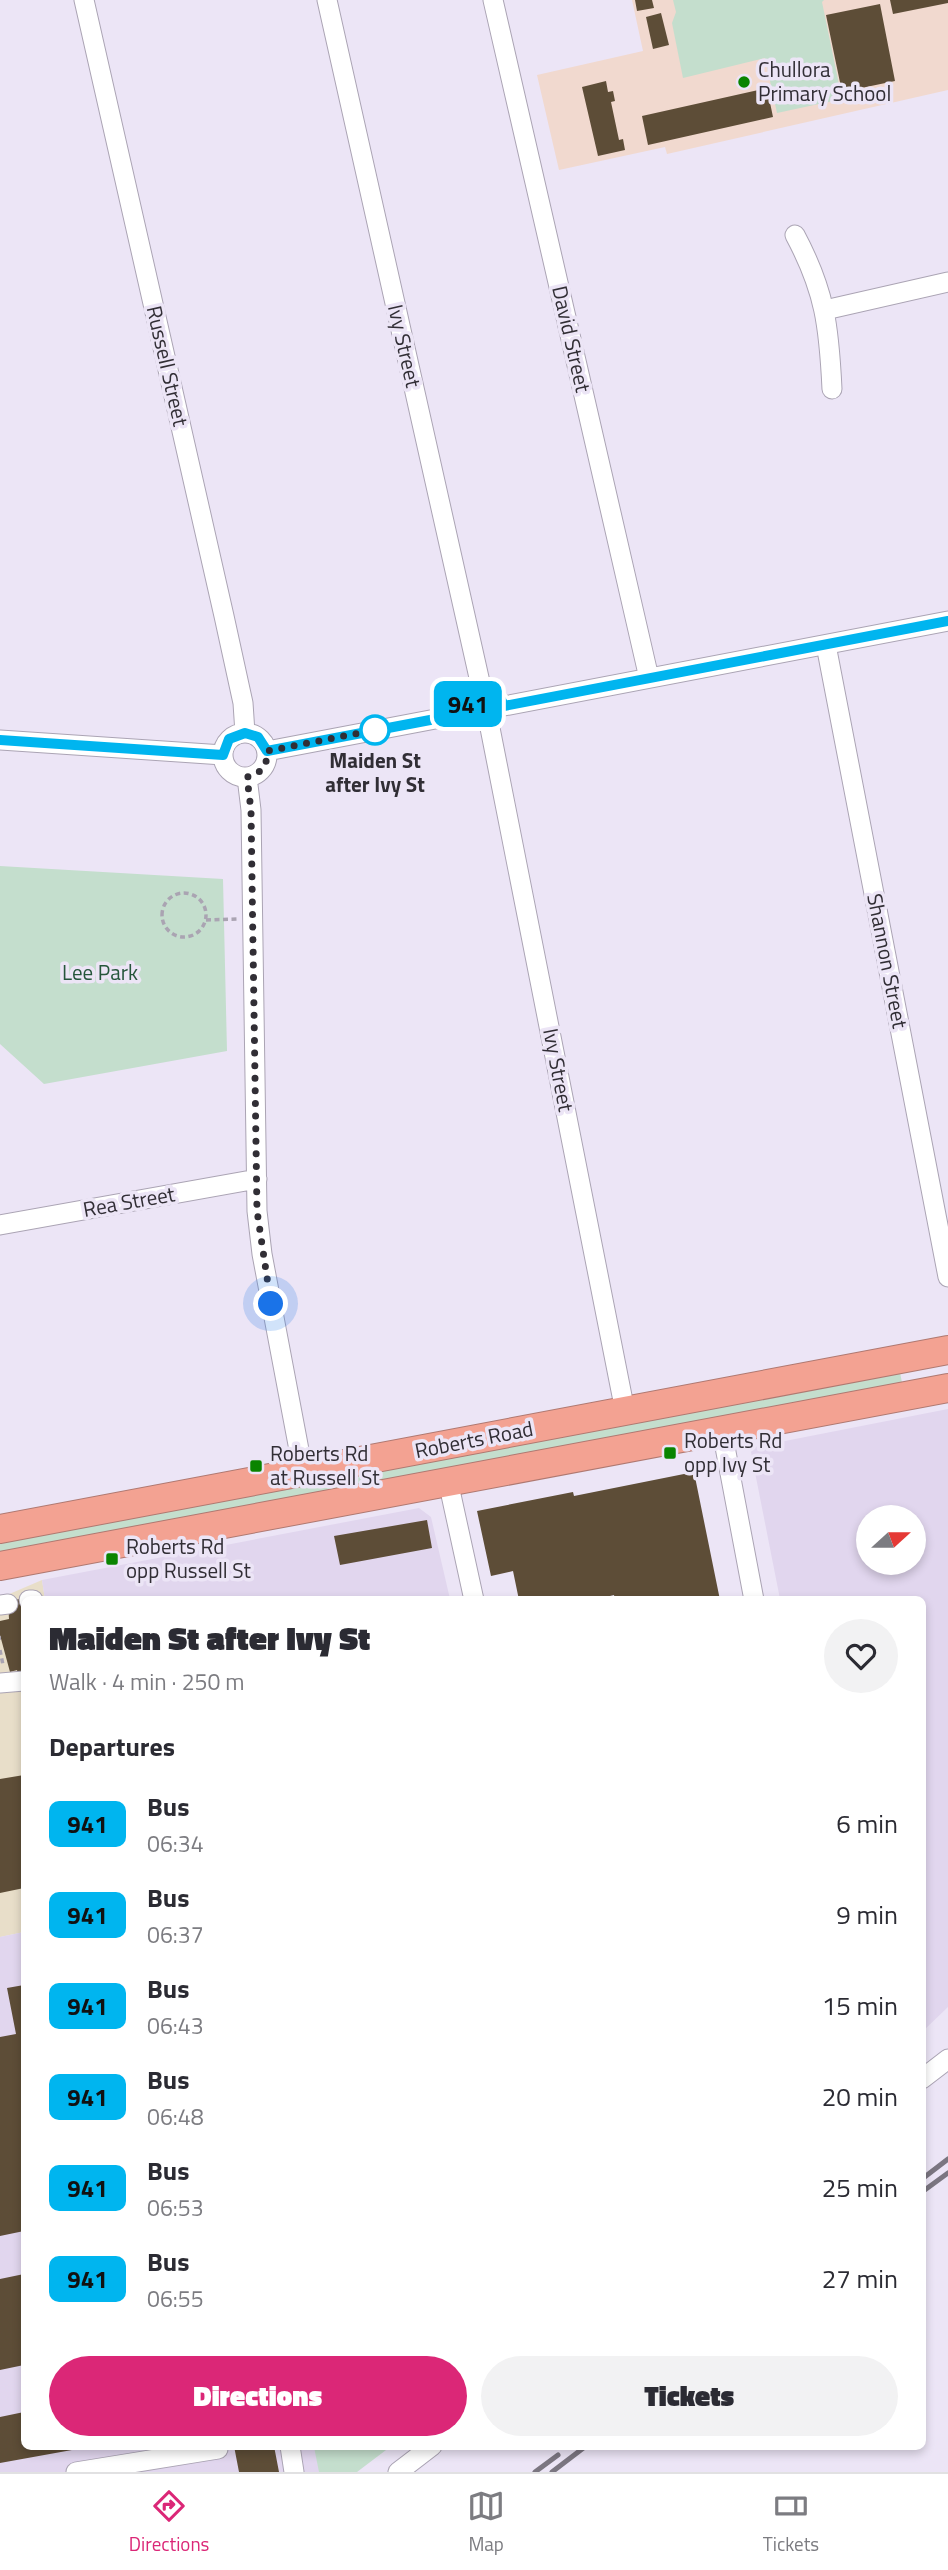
<!DOCTYPE html>
<meta charset="utf-8">
<style>
:root{--surface:#fff;--page:#f2f2f3;--text:#2b2b33;--muted:#7c7c81;--line:#e1e1e2;--accent:#db2777}
body{margin:0;font-family:"Titillium Web",sans-serif;background:var(--page);color:var(--text);height:100vh;display:flex;flex-direction:column;font-size:26px;white-space:nowrap}
*{box-sizing:border-box;margin:0}
p{font-size:23px;color:var(--muted)}
.icon{flex:none;width:38px;height:38px;fill:none;stroke:currentColor;stroke-width:2;stroke-linecap:round;stroke-linejoin:round}
.map{position:relative;flex:1;overflow:hidden}
.sheet{position:absolute;left:21px;top:1596px;width:905px;height:854px;display:flex;flex-direction:column;background:var(--surface);border-radius:10px;box-shadow:0 4px 10px #0003}
.sheet>*{flex:none}
.badge{padding:0 14px;border-radius:10px;font-size:24px;line-height:46px}
.needle{width:46px;rotate:69deg}
.controls{position:absolute;left:856px;top:1505px;display:grid;gap:14px}
.controls a{display:grid;place-items:center;width:70px;height:70px;border-radius:50%;background:var(--surface);box-shadow:0 4px 10px #0003;font-size:35px}
.you{position:absolute;width:35px;height:35px;margin:-18px;border:5px solid #fff;border-radius:50%;background:#1a73e8;box-shadow:0 0 0 10px #1a73e833}
.map>.badge{position:absolute;translate:-50% -50%;box-shadow:0 0 0 4px #fff}
h2{padding:0 28px;font-size:26px;line-height:63px}
.round{display:grid;place-items:center;flex:none;width:74px;height:74px;border-radius:37px;background:var(--page)}
.summary{display:flex;align-items:center;justify-content:space-between;height:119px;padding:0 28px}
h1{font-size:33px;font-weight:800;line-height:52px}
.action{display:flex;gap:14px;margin-top:auto;padding:14px 28px}
.action a{flex:1;height:80px;border-radius:42px;background:var(--accent);color:#fff;font-size:28px;font-weight:800;line-height:80px;text-align:center}
.action a+a{background:var(--page);color:var(--text)}
ul{padding:0;list-style:none}
li{display:flex;align-items:center;gap:21px;height:91px;padding:0 28px}
li div{flex:1}
li b{display:block;font-size:26px}
li em{font-style:normal}
li .badge{min-width:77px;font-weight:700;text-align:center}
.menu{display:flex;justify-content:space-around;align-items:center;height:98px;border-top:2px solid var(--line);background:var(--surface);font-size:19px;color:var(--muted)}
.menu a{display:grid;justify-items:center;gap:4px}
.menu .selected{color:var(--accent)}
.map>svg:first-child{display:block}
.commercial{fill:#e8dec9}
.built{fill:#e1d6ee;fill-rule:evenodd}
.education{fill:#f1d9cf}
.green{fill:#c4decd}
.building{fill:#5d4d37}
.lines{fill:none;stroke-linecap:round;stroke-linejoin:round}
.minor-casing{stroke:#aba4b4;stroke-width:21}
.highway-casing{stroke:#af7971;stroke-width:30}
.path{stroke:#aaa4b2;stroke-width:3.5;stroke-dasharray:5 3.5;stroke-linecap:butt}
.minor{stroke:#fff;stroke-width:19}
.highway{stroke:#f3a292;stroke-width:28}
.rail{stroke:#7b7681;stroke-width:5}
.line-casing{stroke:#fff;stroke-width:16}
.line{stroke:#00b5ef;stroke-width:10}
.walk{stroke:#312e35;stroke-width:7;stroke-dasharray:0 12.6}
.poi-dot{fill:#098400;stroke:#ece5f6;stroke-width:2.5}
.stop-dot{fill:#fff;stroke:#00b5ef;stroke-width:3.5}
.labels{text-anchor:middle;stroke-width:7;stroke-linejoin:round;paint-order:stroke}
.poi-label{font-size:21px;fill:#312e35;stroke:#ece5f6;text-anchor:start}
.street-label{font-size:21px;fill:#312e35;stroke:#ece5f6}
.stop-label{font-size:21px;font-weight:bold;fill:#312e35;stroke:#ece5f6}
.park-label{font-size:21px;fill:#25563b;stroke:#ece5f6}
</style>
<div class="map">
<svg width="948" height="2472" viewBox="0 0 948 2472">
<rect width="100%" height="100%" fill="#ece5f6"/>
<path class="commercial" d="M42 1580 45 1599 24 1600V1932L0 1937V1598Z"/>
<path class="built" d="M948 1409V2007L922 2032V1600L780 1599 751 1452 755 1447ZM914 1517V1563H868V1517Z
M419 1508 431 1517 450 1599 45 1600 42 1580Z
M24 1932V2446L387 2447 353 2472H0V1937Z"/>
<path class="education" d="M632 0H948V90L667 154 665 147 559 170 537 75 643 51Z"/>
<path class="green" d="M673 0H824L822 2 842 99 777 113 765 58 683 78 672 23 676 12Z
M0 866 223 879 227 1051 44 1084 0 1044Z
M900 1372 902 1383 0 1552V1541Z
M314 2447V2446L390 2447 357 2472H319Z"/>
<path class="building" d="M635 0H652L654 8 637 11Z
M890 0H948V3L893 14Z
M880 4 895 81 842 92 826 15Z
M661 13 669 45 653 49 646 17Z
M606 81 608 92 613 91 615 101 611 102 619 140 623 139 625 150 598 156 582 87Z
M767 88 773 117 648 145 642 116Z
M694 1472 720 1600H615L614 1595 594 1600H519L513 1571 491 1576 477 1511 573 1492 574 1496Z
M427 1520 432 1548 340 1565 334 1536Z
M20 1599 22 1608 24 1607V1674L19 1676 17 1670 10 1672 0 1635V1621L9 1619 8 1601Z
M24 1775V1888L0 1893V1779Z
M24 1985V2231L0 2236V2037L16 2034 7 1988Z
M24 2274V2307H23L24 2365 0 2370V2279Z
M24 2412V2446L83 2448 0 2463V2417Z
M234 2446H274L279 2472H239Z"/>
<g class="lines">
<g class="minor-casing">
<path id="minor" d="M84 0 224 616 243 703 245 733
M327 0 482 691
M493 0 649 678
M795 235C825 291 829 326 832 389
M825 310 948 282
M826 645 948 1277
M504 706 948 621
M490 728 625 1411
M223 755a22 22 0 1 1 44 0a22 22 0 1 1-44 0Z
M0 740 223 755
M267 751 467 713
M247 777 251 810 257 1211 262 1254 303 1471
M0 1225 257 1179
M722 1431 754 1600
M448 1481 474 1600
M29 1600H33
M0 1605 8 1604
M0 1683 24 1681
M922 2079 948 2059
M290 2446 294 2472
M76 2472 218 2449
M398 2472 432 2446"/>
</g>
<g class="highway-casing">
<path id="highway" d="M0 1529 948 1350
M0 1566 948 1388"/>
</g>
<path class="path" d="M162 915a22 22 0 1 1 44 0a22 22 0 1 1-44 0Z
M206 920 237 919
M0 1638H1
M0 1650 3 1665"/>
<use href="#minor" class="minor"/>
<use href="#highway" class="highway"/>
<path class="rail" d="M922 2179 948 2159
M922 2192 948 2173
M535 2472 558 2455
M552 2472 586 2446"/>
</g>
<g class="lines">
<g class="line-casing">
<path id="line" d="M0 740 223 755 229 739 245 733 258 737 267 751 467 713C466 688 496 683 504 706L948 621"/>
</g>
<use href="#line" class="line"/>
<path class="walk" d="M271 1304 257 1211 251 810 247 777C261 774 268 765 267 751L375 730"/>
</g>
<g class="poi-dot">
<circle cx="744" cy="82" r="7"/>
<rect x="663" y="1446" width="14" height="14" rx="3.5"/>
<rect x="249" y="1459" width="14" height="14" rx="3.5"/>
<rect x="105" y="1552" width="14" height="14" rx="3.5"/>
</g>
<circle class="stop-dot" cx="375" cy="730" r="14"/>
<g class="labels">
<g class="poi-label">
<text x="758" y="77">Chullora<tspan x="758" dy="24">Primary School</tspan></text>
<text x="684" y="1448">Roberts Rd<tspan x="684" dy="24">opp Ivy St</tspan></text>
<text x="270" y="1461">Roberts Rd<tspan x="270" dy="24">at Russell St</tspan></text>
<text x="126" y="1554">Roberts Rd<tspan x="126" dy="24">opp Russell St</tspan></text>
</g>
<g class="street-label">
<text transform="translate(571 339) rotate(77)" y="7">David Street</text>
<text transform="translate(404 346) rotate(77)" y="7">Ivy Street</text>
<text transform="translate(167 366) rotate(77)" y="7">Russell Street</text>
<text transform="translate(887 961) rotate(79)" y="7">Shannon Street</text>
<text transform="translate(558 1070) rotate(79)" y="7">Ivy Street</text>
<text transform="translate(129 1202) rotate(-10)" y="7">Rea Street</text>
<text transform="translate(474 1440) rotate(-11)" y="7">Roberts Road</text>
</g>
<g class="stop-label">
<text x="375" y="768">Maiden St<tspan x="375" dy="24">after Ivy St</tspan></text>
</g>
<g class="park-label">
<text x="100" y="980">Lee Park</text>
</g>
</g>
</svg>
<div class="controls">
<a><svg class="needle" viewBox="-14 -14 28 28"><path d="M0-13l5 13h-10z" fill="#e53935"/><path d="M0 13l5-13h-10z" fill="#7c7c81"/></svg></a>
</div>
<div class="you" style="left:271px;top:1304px"></div>
<b class="badge" style="left:468px;top:704px;background:#00b5ef;color:#111">941</b>
<section class="sheet">
<div class="summary"><div><h1>Maiden St after Ivy St</h1><p>Walk · 4 min · 250 m</p></div><a class="round"><svg class="icon" aria-label="heart" viewBox="0 0 24 24"><path d="M12 20l-8-8c-3-5 5-10 8-4 3-6 11-1 8 4z"/></svg></a></div>
<h2>Departures</h2>
<ul>
<li><span class="badge" style="background:#00b5ef;color:#111">941</span><div><b>Bus</b><p>06:34</p></div><em>6 min</em></li>
<li><span class="badge" style="background:#00b5ef;color:#111">941</span><div><b>Bus</b><p>06:37</p></div><em>9 min</em></li>
<li><span class="badge" style="background:#00b5ef;color:#111">941</span><div><b>Bus</b><p>06:43</p></div><em>15 min</em></li>
<li><span class="badge" style="background:#00b5ef;color:#111">941</span><div><b>Bus</b><p>06:48</p></div><em>20 min</em></li>
<li><span class="badge" style="background:#00b5ef;color:#111">941</span><div><b>Bus</b><p>06:53</p></div><em>25 min</em></li>
<li><span class="badge" style="background:#00b5ef;color:#111">941</span><div><b>Bus</b><p>06:55</p></div><em>27 min</em></li>
</ul>
<div class="action"><a>Directions</a><a>Tickets</a></div>
</section>
</div>
<nav class="menu">
<a class="selected"><svg class="icon" aria-label="directions" viewBox="0 0 24 24"><path d="M12 3l9 9-9 9-9-9zM9 14v-3h6M13 9l2 2-2 2"/></svg>Directions</a>
<a><svg class="icon" aria-label="map" viewBox="0 0 24 24"><path d="M3 6l6-2 6 2 6-2v14l-6 2-6-2-6 2zM9 4v14M15 6v14"/></svg>Map</a>
<a><svg class="icon" aria-label="tickets" viewBox="0 0 24 24"><path d="M3 7h18v10H3zM15 7v10"/></svg>Tickets</a>
</nav>
